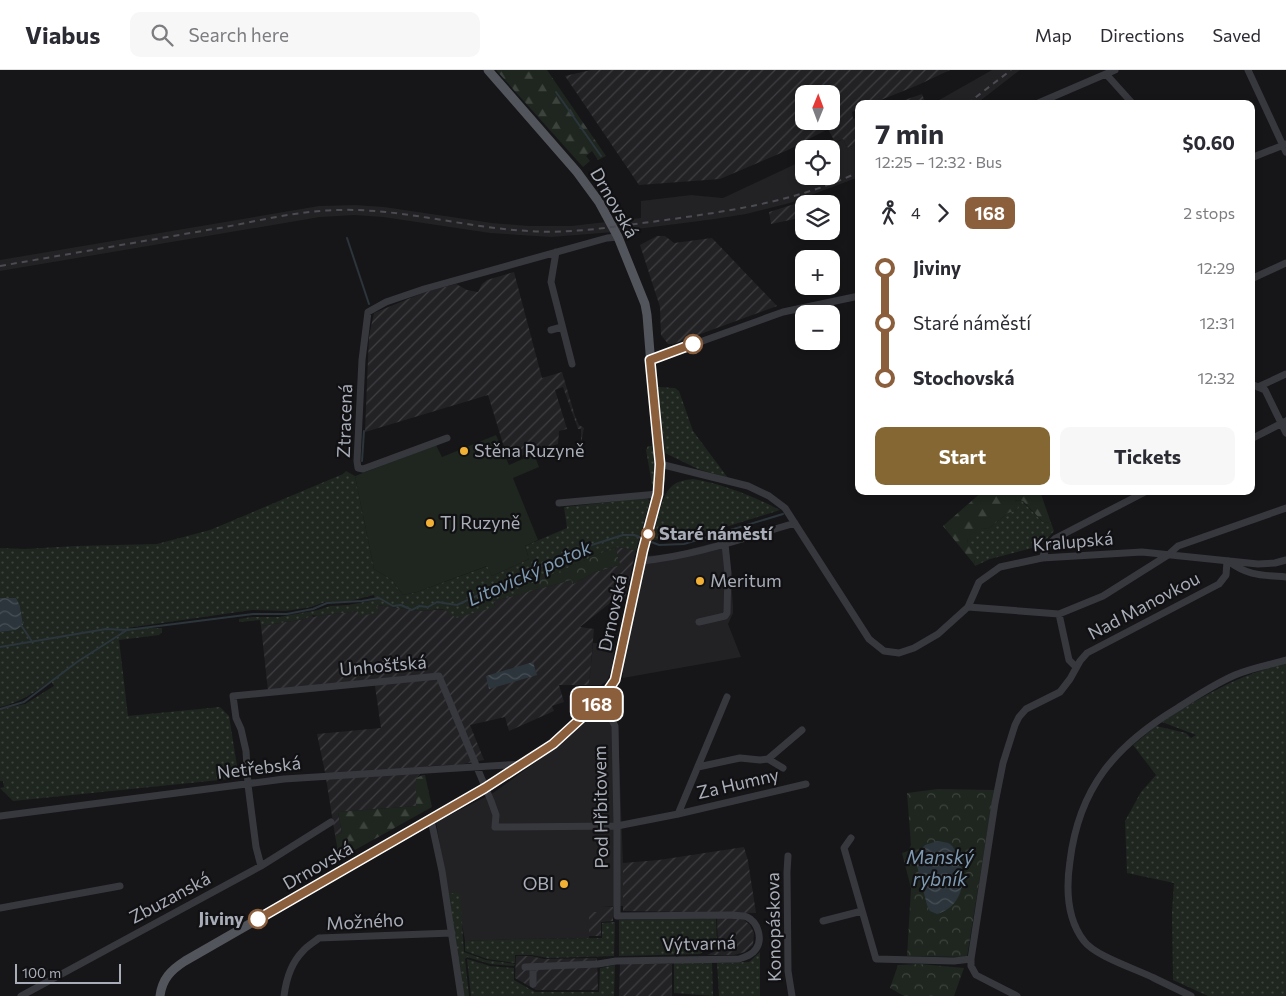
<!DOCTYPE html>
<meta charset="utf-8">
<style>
:root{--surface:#fff;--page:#f7f7f7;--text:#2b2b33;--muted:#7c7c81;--line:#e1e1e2;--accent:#856733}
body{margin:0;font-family:Commissioner,sans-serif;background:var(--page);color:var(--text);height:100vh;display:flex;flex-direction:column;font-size:19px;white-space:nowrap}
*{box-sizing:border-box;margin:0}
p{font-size:16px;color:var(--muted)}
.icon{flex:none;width:28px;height:28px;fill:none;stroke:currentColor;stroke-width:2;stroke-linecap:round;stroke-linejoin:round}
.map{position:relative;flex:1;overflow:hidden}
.drawer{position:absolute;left:855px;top:30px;width:400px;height:395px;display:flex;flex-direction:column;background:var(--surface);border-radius:10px;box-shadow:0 2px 8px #0003}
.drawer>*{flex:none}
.badge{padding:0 10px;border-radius:8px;font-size:18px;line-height:32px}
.needle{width:32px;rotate:1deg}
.fabs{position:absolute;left:795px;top:15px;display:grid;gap:10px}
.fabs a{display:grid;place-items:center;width:45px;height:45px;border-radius:10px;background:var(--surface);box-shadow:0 2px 8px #0003;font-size:25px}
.scale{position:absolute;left:15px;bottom:12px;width:106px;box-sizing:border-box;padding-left:5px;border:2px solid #a8adb8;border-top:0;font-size:14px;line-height:18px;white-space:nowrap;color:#a8adb8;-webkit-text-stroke:4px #111113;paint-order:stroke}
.map>.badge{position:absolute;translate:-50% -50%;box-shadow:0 0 0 2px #fff}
.legs{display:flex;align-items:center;gap:8px;height:55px;padding:0 20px;font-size:16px}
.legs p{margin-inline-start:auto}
.summary{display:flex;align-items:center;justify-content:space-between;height:85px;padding:0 20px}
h1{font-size:28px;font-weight:700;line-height:38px}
.cta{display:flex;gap:10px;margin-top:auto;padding:10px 20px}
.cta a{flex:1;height:58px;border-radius:10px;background:var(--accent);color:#fff;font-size:20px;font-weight:700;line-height:58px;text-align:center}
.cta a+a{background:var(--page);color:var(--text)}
ul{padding:0 20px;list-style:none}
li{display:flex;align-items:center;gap:18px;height:55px;font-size:19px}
li i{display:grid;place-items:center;width:8px;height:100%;margin:0 6px;background:currentColor}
li i::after{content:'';width:12px;height:12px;margin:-6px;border:4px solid;border-radius:50%;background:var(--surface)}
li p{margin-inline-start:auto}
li:first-child i{background:linear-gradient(#0000 50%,currentColor 0)}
li:last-child i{background:linear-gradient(currentColor 50%,#0000 0)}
header{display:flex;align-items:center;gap:30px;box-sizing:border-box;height:70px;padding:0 25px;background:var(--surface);border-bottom:1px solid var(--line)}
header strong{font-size:24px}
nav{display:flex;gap:28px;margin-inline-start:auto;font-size:18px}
.search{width:350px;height:45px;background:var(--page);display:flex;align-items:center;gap:12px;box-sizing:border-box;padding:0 18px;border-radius:10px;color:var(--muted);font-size:19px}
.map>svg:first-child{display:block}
.built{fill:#222225}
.industrial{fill:url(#industrial-furrows);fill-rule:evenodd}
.grass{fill:url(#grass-dots)}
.forest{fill:url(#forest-firs)}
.park{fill:url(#park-crowns)}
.pitch{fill:#1e261f}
.water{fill:url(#water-waves)}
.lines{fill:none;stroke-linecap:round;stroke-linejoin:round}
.stream{stroke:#2c353c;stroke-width:2}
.minor{stroke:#37383d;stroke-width:7}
.major{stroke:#53555c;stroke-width:9}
.rail{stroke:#4a4c52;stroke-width:2;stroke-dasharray:6 5;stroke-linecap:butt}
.line-1-casing{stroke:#fff;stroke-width:11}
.line-1{stroke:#8b5e3c;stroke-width:8}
.stop-1-dot{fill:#fff;stroke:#8b5e3c;stroke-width:2.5}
.poi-dot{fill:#f2b134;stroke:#111113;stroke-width:2}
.labels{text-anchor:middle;stroke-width:4.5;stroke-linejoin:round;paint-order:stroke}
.street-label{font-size:18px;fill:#a8adb8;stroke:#111113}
.poi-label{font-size:18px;fill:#a8adb8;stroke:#111113;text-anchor:start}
.stop-label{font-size:18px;font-weight:bold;fill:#a8adb8;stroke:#111113;text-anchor:start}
.water-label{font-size:19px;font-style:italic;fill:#7f9bb3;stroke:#111113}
</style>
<header>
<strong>Viabus</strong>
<div class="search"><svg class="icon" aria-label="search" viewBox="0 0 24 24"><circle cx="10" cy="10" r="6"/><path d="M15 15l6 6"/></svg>Search here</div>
<nav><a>Map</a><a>Directions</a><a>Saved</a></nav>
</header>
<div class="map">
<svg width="1286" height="926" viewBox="0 0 1286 926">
<defs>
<pattern id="industrial-furrows" width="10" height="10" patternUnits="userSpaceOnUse" patternTransform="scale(1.25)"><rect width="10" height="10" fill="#222225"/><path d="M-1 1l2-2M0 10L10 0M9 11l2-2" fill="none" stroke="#3f3f43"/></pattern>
<pattern id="grass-dots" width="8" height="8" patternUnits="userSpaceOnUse" patternTransform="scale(1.25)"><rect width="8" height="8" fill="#1e261f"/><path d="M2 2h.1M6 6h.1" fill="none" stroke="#3c433d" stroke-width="1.8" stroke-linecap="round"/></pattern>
<pattern id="forest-firs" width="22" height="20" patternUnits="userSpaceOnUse" patternTransform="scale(1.25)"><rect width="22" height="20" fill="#1e261f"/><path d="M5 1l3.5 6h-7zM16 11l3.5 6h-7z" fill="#3c433d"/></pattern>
<pattern id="park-crowns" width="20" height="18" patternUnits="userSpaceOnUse" patternTransform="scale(1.25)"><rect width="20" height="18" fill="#1e261f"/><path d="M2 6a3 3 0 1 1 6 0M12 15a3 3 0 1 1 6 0" fill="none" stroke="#3c433d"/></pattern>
<pattern id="water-waves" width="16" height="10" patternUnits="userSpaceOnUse" patternTransform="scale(1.25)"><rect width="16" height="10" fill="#2c353c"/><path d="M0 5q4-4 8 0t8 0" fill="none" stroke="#485056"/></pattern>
</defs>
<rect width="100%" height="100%" fill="#161618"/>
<path class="built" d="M992 0H1020L976 34H932Z
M843 69 848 78 859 73V107L790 133 746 144 715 149 614 162 551 167 490 163 383 147 354 145 320 147 0 201V190L319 136 355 135 384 137 492 153 529 156H571L641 148V131L691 125 723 128 804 90V106H831V79H824Z
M728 469 733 536V543L728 554 741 587 623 608V589L645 486 672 484Z
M593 573 615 574 612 598 607 611 601 615H589Z
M612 637 618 656 623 793V836L602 837V842H589V868L513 869 465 871 460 844V824L448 823 436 752 493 723 547 684 602 638 605 642Z"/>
<path class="industrial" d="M591 0H950L918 15 871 34H859V39L852 42 853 49 859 47V73L848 78 843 69 835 72 828 59 788 80 720 109 639 115 565 6ZM804 24H831V51H804Z
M922 24 926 34H893Z
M814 128 816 134H804V147L771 154 769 142Z
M657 166H665L674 173 712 168 777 236 673 274H668L661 265 660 237 640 175Z
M514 202 542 308 562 302 575 346 579 355 584 358 581 373V359H578L563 317 555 320 567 359 559 361 558 374 508 390 488 325 365 362 369 266 374 243 425 222 456 214 467 220 478 222 482 214 487 210Z
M615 477 636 480 625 528 610 533 580 557 594 559 589 615H559L564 632 552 636 554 641 509 661 505 647 470 655 484 690 459 695 428 696 416 708V736L338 742 342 763 335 765 325 702 317 664 381 658 374 609 268 621 261 556 305 549 312 545 313 547 318 546 358 541 377 543 376 535 420 541 495 536 494 531 571 510 573 514 595 502 620 495Z
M744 777 748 791 756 843 623 841V793L659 790Z
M602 837H613V851L601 852V866H589V842H602Z
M717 848H731L743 849 750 855 754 863 753 875 745 882 734 885H707L718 880Z
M516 886H531L544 889 597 888 598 920H536L515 908Z
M620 894H672V926H619Z"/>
<path class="grass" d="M658 317 675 318 679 321 693 361 728 408 698 399 665 383Z
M648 376H654L655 416 653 420 646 380Z
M346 401 355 406 374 499 392 510 403 525 417 522 488 496 492 506 529 489 525 476 567 458 564 437 645 428 648 429 650 431 636 480 615 477 516 521 517 525 494 531 495 537 456 548 443 539 420 541 377 535 378 543 359 546 358 541 318 546 312 545 305 549 261 556 260 550 239 552V549L252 547H279L318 540 330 536 348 535 375 530 374 525 350 531 325 532 311 537 286 541 252 540 127 558H162V562L159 565 119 570 128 646 220 637 229 646 239 708 13 731 0 718 4 717 3 711H0V639L25 634 54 616 51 611C35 622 19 633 0 637V562L16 560 23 555 20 536 3 528H0V478L25 479 76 476 157 474 210 460 343 404Z
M693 409C723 414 753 426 780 440L681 471 652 470C656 456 661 426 671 417 677 411 685 410 693 409Z
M1018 430 1022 431 1043 452 1051 453 1054 461 1045 471 1032 478 990 489 975 496 974 494 975 489 967 473 968 469 982 458 988 459 1008 443 1017 440 1014 432Z
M1286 593V926H1208L1173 910 1172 842 1174 813 1127 803 1125 751 1141 722 1156 705 1133 675 1156 656 1186 663 1191 668 1196 665 1162 652C1200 627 1241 604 1286 593Z
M448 823H460L464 882 486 890 515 894 514 896 490 894 467 887 465 889 469 926H463Z
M716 848 717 877 706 879 700 884 619 886V850Z
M615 852 614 886 548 888 532 885H515V893L487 889 465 881V871L513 869 602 868V853Z
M760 882V926H719L717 893 749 892Z
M467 889 490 896 514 898V910L535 922H599L600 898 615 895 614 926H471Z
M674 893H712L713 926 674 923Z"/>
<path class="forest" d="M496 0H547L606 86 598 90 592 81 586 86 590 91 583 97Z
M983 421H1040L1051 453 1043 452 1023 431 1018 430 1015 431 1018 437 1017 440 1008 443 988 459 982 458 978 466 968 469 967 473C974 479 977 485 974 494L943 456Z
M423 705H425L432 737 346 785 339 787 335 765 342 763 338 742 416 736V708Z"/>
<path class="park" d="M615 477 620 495 595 502 573 514 571 510 517 525 515 521Z
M938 719 994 720 967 887 907 886 911 818 902 783 908 781 911 775 907 723Z
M920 894 964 898 954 926H904L890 918 898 895Z"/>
<path class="pitch" d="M496 365 509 395 534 384 539 397 513 408 538 470 525 476 529 489 492 506 487 496 417 522 403 525 392 510 374 499 355 406 436 375 442 387Z"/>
<path class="water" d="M0 528H16L20 536 23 555 16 560 0 562Z
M533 592 537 605 489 619 486 606Z
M938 771C942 772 947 772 950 774 954 777 956 782 958 787 968 809 962 837 937 844L930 841 927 835 917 796V784L925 775Z"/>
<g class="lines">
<path class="stream" d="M556 22 601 86
M347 168 369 234
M362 391 364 361
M649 471 659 475 684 474 783 444
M21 555 31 570
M0 577 106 559 126 560
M0 639 24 632 77 592 127 560 253 544H287L313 539 327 533 362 531 379 528 393 536 401 535 412 540 419 536 428 537 437 532 457 535 576 480 623 465H634L642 468"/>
<path class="minor" d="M1248 0 1286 82
M1106 4 1133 34
M1036 34 1115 0
M1251 88 1286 74
M556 182 551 212 572 294
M1251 209 1286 193
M551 260 562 257
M650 290 783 242 859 226
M1251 314 1265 320 1286 363
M1258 317 1286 304
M447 368 363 399 358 398 357 391 362 290 368 242 386 232 424 219 607 168 618 167
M1251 369 1286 351
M660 394 748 416 769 426 785 438 869 569 884 581 899 583 914 578 938 564 968 537 979 512 1000 497 1042 488 1142 482 1258 494 1275 493 1286 490
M559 433 658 424
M1042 488 1048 475 1056 468 1147 421
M641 491C694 486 744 468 795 453
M1228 491C1248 506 1261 505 1286 507
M968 537 1059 544 1103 526 1168 485 1178 476 1286 438
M1059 544 1069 590 1076 597
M699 552 725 546 727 543 728 503 725 474
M768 689 783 698
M698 697 740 688 760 690 768 689 802 660
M678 744 727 627
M0 746 284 709 523 694
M431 750 442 801 461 926
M851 768 844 778 876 889 954 891 971 889
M788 786 787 802 788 901 792 926
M261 796 256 777 248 715 246 681 241 659 236 648 233 626 439 606 491 731 496 745 495 757 617 756 678 744 806 714
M0 838 120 816
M823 851 862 841
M525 897 598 894 616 891 739 889C746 887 752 885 756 879 763 869 758 852 747 847 742 845 736 846 731 845L617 846V756L615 656 602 629
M533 897V914
M21 926 261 796 331 752
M284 926C286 910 292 892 303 881 307 876 314 872 319 868L452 863
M1017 926 976 905 971 896V889L995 733 1003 693 1015 655 1019 647 1026 639 1060 622 1070 609 1080 591 1087 583 1219 514 1226 505 1227 491
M1191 926C1179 920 1166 914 1154 908 1136 899 1095 886 1084 871 1066 848 1066 818 1070 791 1079 718 1115 676 1176 639 1195 627 1214 614 1235 605 1251 598 1269 595 1286 590"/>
<path class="major" d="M160 926C162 909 171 900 185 891L485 719 553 674 602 629 615 610 643 480 658 424 660 409 647 245 645 234 618 167 599 132 577 102 488 0"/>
<path class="rail" d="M967 34 1011 0
M0 196C75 183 150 170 225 157 262 150 299 141 337 140 402 138 465 158 529 161 570 164 611 157 651 152 723 142 793 133 859 102"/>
</g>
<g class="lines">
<g class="line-1-casing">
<path id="line-1" d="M258 849 485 718 553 674 602 629 615 610 643 480 658 424 660 394 650 290 693 274"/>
</g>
<use href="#line-1" class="line-1"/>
</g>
<g class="stop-1-dot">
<circle cx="693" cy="274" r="9"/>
<circle cx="648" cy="464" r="6"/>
<circle cx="258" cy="849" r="9"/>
</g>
<g class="poi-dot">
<circle cx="464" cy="381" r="5"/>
<circle cx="430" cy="453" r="5"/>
<circle cx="700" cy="511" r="5"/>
<circle cx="564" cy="814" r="5"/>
</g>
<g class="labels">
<g class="street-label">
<text transform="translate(614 133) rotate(60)" y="6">Drnovská</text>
<text transform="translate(345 351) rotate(-88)" y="6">Ztracená</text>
<text transform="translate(1073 472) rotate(-5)" y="6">Kralupská</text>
<text transform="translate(1144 536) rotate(-28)" y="6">Nad Manovkou</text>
<text transform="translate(613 543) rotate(-78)" y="6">Drnovská</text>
<text transform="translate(383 596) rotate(-5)" y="6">Unhošťská</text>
<text transform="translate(259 698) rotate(-7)" y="6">Netřebská</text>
<text transform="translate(738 714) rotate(-13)" y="6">Za Humny</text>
<text transform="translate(601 737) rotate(-91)" y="6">Pod Hřbitovem</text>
<text transform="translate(318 796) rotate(-30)" y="6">Drnovská</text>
<text transform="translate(170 828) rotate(-28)" y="6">Zbuzanská</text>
<text transform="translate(365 852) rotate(-3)" y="6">Možného</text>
<text transform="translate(774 857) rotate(-91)" y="6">Konopáskova</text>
<text transform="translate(699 874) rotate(-2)" y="6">Výtvarná</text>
</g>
<g class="poi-label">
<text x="474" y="387">Stěna Ruzyně</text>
<text x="440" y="459">TJ Ruzyně</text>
<text x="710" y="517">Meritum</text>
<text x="554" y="820" text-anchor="end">OBI</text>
</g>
<g class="stop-label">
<text x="659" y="470">Staré náměstí</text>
<text x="244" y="855" text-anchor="end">Jiviny</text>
</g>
<g class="water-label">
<text transform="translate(529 503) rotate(-24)" y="7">Litovický potok</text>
<text x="940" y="794">Manský<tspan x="940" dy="22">rybník</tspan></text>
</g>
</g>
</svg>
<div class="fabs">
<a><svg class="needle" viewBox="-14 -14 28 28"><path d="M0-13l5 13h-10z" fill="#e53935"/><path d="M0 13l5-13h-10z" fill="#7c7c81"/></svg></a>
<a><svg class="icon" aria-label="locate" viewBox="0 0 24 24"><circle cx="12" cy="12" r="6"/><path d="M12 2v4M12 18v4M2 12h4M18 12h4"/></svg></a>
<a><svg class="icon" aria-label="layers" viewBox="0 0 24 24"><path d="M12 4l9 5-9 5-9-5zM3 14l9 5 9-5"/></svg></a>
<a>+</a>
<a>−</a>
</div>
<div class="scale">100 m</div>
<b class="badge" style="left:597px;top:634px;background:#8b5e3c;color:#fff">168</b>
<section class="drawer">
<div class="summary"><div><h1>7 min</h1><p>12:25 – 12:32 · Bus</p></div><b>$0.60</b></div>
<div class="legs"><svg class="icon" aria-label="walk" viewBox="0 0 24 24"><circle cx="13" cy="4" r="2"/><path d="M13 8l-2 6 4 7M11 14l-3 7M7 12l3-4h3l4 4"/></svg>4<svg class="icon" aria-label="forward" viewBox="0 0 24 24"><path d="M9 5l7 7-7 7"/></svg><b class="badge" style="background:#8b5e3c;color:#fff">168</b><p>2 stops</p></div>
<ul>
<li><i style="color:#8b5e3c"></i><b>Jiviny</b><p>12:29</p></li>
<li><i style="color:#8b5e3c"></i><span>Staré náměstí</span><p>12:31</p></li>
<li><i style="color:#8b5e3c"></i><b>Stochovská</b><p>12:32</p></li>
</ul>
<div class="cta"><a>Start</a><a>Tickets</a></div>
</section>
</div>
